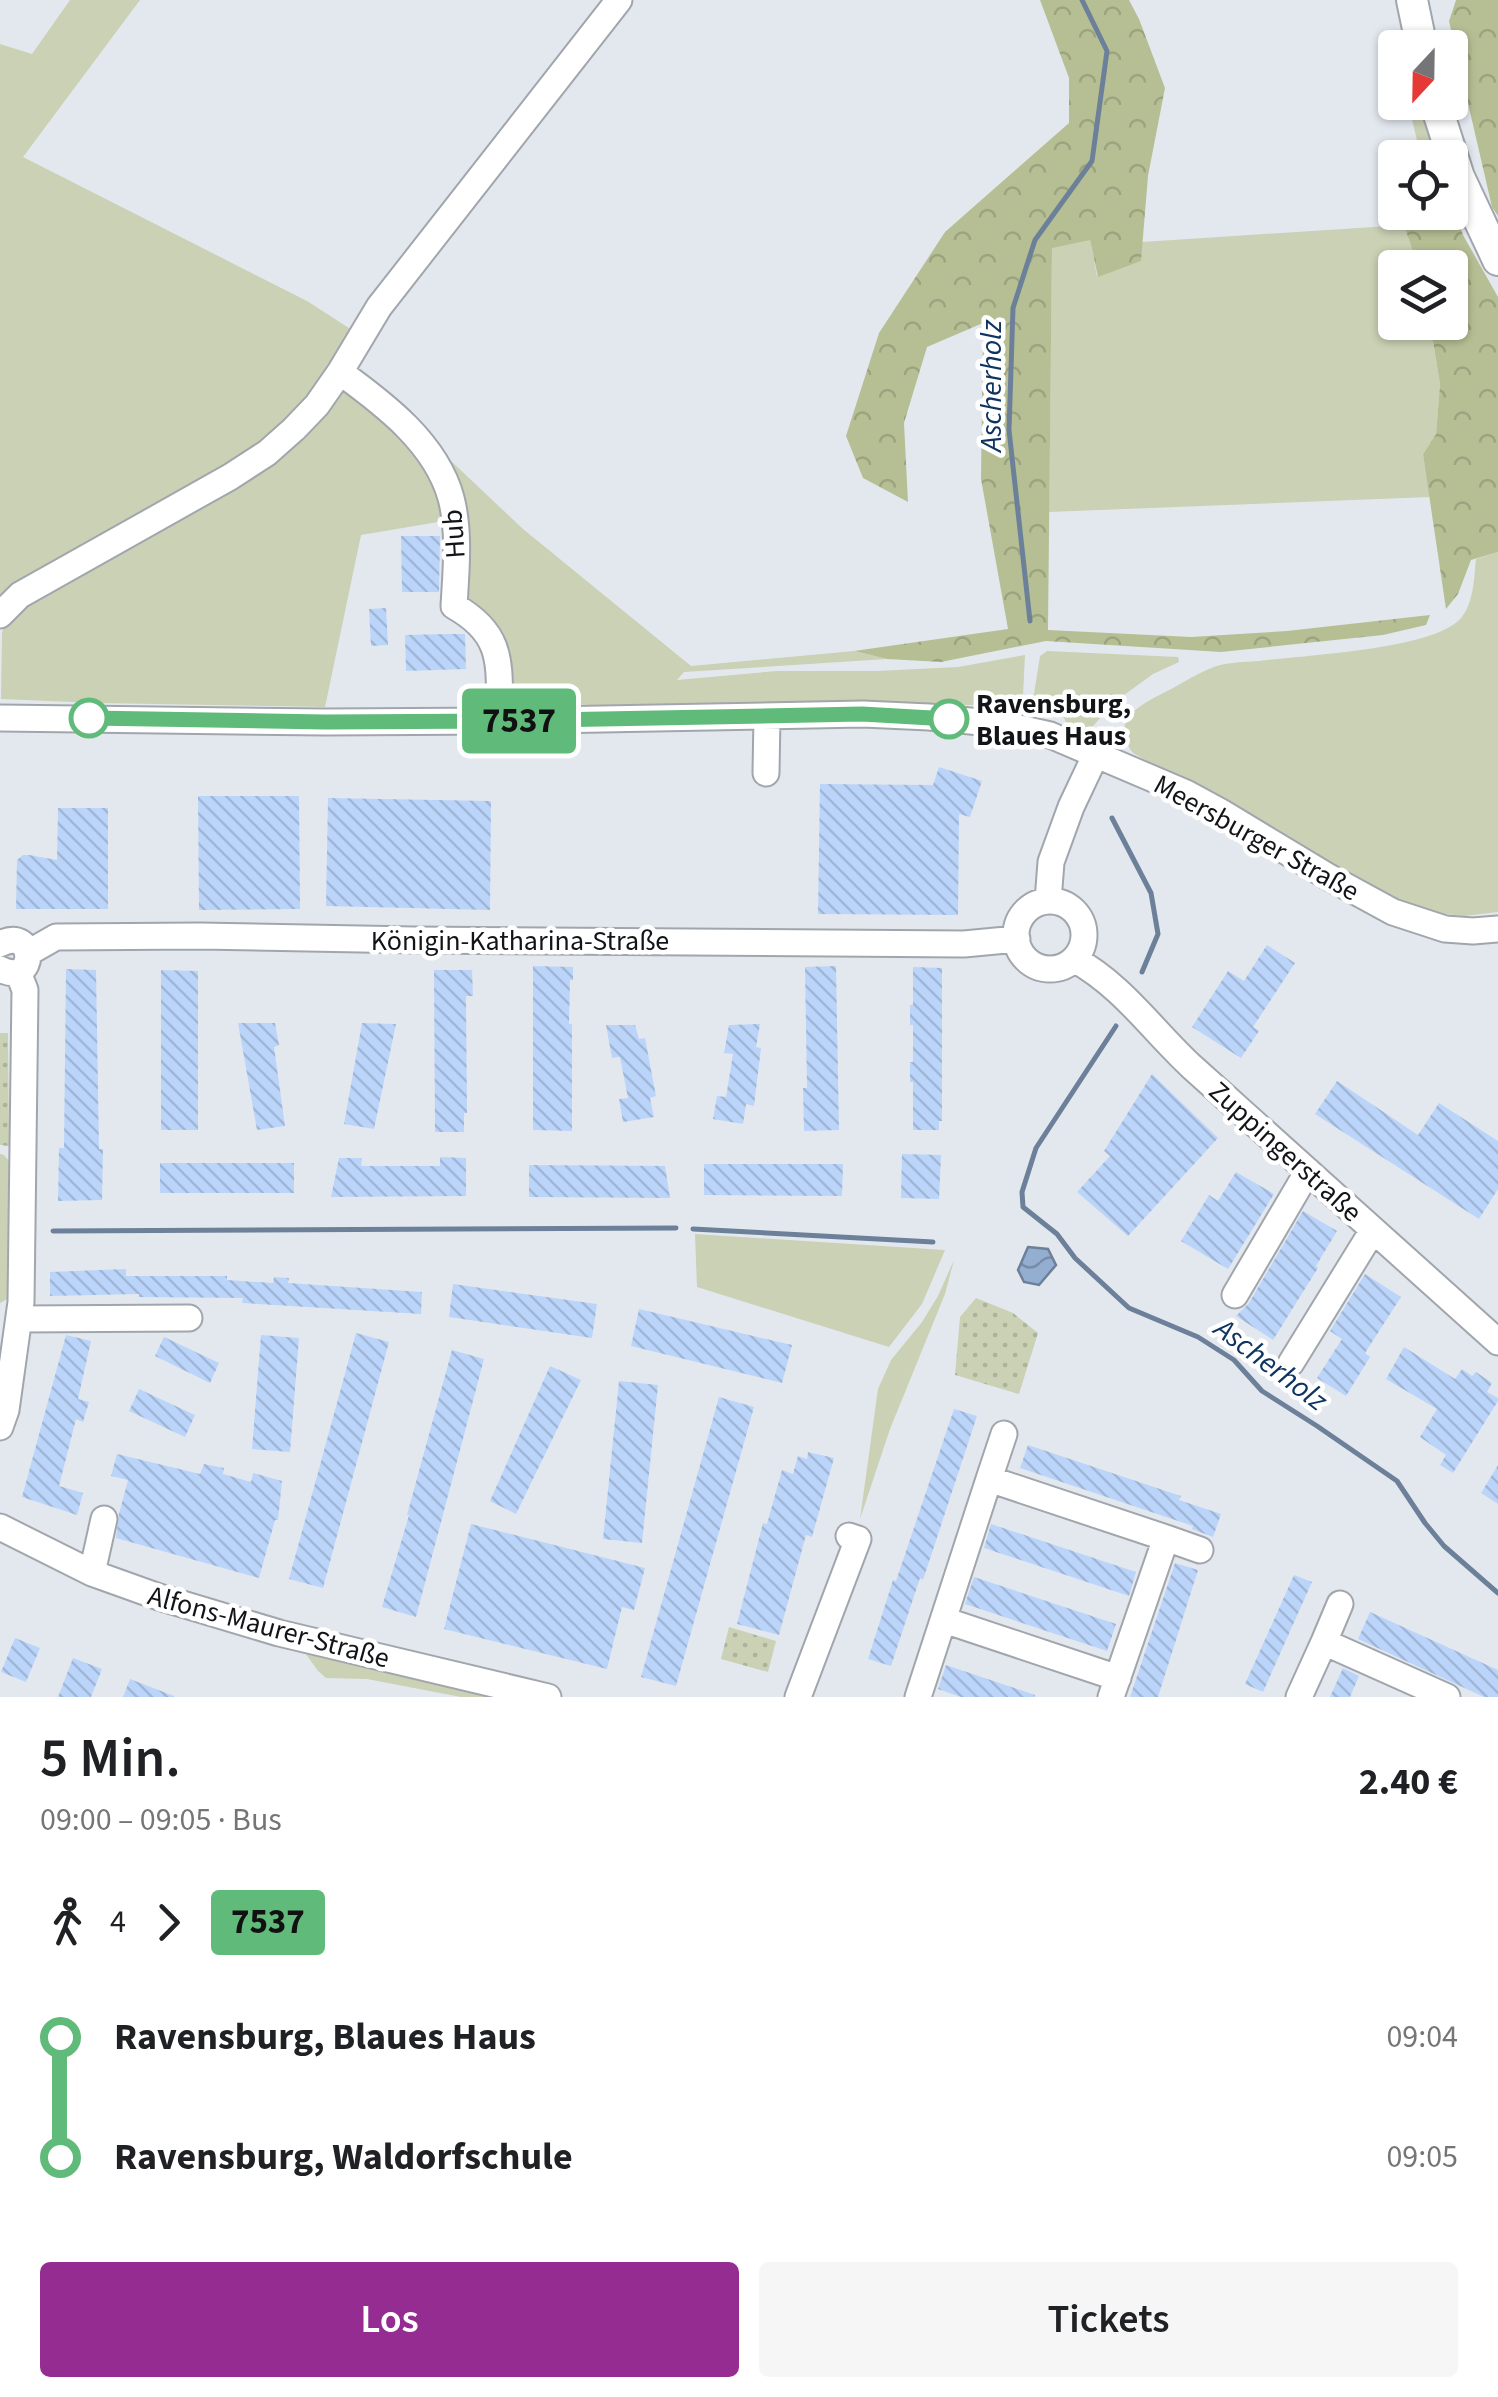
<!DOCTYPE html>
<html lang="de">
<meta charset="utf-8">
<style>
:root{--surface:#fff;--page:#f6f6f6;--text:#202124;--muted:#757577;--accent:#942c91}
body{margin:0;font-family:"Source Sans 3",sans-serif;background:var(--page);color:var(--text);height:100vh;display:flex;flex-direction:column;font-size:38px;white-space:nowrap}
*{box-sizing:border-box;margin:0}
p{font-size:32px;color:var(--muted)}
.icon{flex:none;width:55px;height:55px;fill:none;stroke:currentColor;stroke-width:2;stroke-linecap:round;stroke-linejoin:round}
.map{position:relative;height:1697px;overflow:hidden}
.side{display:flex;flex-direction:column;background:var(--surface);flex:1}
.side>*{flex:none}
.badge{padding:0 20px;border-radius:8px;font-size:35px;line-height:65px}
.needle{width:65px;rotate:202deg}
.fabs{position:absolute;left:1378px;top:30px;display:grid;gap:20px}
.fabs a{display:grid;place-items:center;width:90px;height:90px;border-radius:10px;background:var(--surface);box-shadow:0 2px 8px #0004;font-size:50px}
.map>.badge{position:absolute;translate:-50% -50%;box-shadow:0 0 0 5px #fff}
.legs{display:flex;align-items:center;gap:15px;height:110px;padding:0 40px;font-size:32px}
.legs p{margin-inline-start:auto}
.summary{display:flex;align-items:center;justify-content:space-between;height:170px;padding:0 40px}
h1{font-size:55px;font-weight:600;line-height:75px}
.button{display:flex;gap:20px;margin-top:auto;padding:20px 40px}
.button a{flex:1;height:115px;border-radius:10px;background:var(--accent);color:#fff;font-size:40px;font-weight:600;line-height:115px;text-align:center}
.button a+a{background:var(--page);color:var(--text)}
ul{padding:0 40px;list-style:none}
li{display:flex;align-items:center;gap:35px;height:120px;font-size:38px}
li i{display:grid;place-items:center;width:15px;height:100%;margin:0 12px;background:currentColor}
li i::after{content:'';width:25px;height:25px;margin:-12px;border:8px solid;border-radius:50%;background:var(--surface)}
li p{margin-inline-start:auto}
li:first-child i{background:linear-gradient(#0000 50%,currentColor 0)}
li:last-child i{background:linear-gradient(currentColor 50%,#0000 0)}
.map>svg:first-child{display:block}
.grass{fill:#cbd1b4}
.forest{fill:url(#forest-crowns)}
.park{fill:url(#park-dots)}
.water{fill:url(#water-waves);stroke:#6d8099;stroke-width:2.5}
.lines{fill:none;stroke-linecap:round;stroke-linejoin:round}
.stream{stroke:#6d8099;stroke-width:5}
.building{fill:url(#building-back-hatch)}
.minor-casing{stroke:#a1a6ad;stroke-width:29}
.major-casing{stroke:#a1a6ad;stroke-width:34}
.minor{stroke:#fff;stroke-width:25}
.major{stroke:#fff;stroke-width:30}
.line-1-casing{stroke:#fff;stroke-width:22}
.line-1{stroke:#60bb7b;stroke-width:15}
.stop-1-dot{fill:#fff;stroke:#60bb7b;stroke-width:5}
.labels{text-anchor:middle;stroke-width:9;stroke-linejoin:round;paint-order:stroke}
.street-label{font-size:28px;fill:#131417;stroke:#fff}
.stop-label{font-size:28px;font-weight:bold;fill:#131417;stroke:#fff;text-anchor:start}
.water-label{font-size:30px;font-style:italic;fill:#0e3461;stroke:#fff}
</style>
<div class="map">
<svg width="1498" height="1697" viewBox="0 0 1498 1697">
<defs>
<pattern id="forest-crowns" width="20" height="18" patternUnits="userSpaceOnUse" patternTransform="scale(2.5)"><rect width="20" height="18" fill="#b6bf94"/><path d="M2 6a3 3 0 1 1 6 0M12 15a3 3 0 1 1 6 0" fill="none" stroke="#9ca37f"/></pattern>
<pattern id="park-dots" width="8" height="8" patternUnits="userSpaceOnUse" patternTransform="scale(2.5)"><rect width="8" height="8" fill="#cbd1b4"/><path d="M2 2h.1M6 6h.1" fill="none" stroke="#adb39a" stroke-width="1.8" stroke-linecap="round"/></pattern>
<pattern id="water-waves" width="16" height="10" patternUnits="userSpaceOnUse" patternTransform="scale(2.5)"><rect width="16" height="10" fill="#93aed1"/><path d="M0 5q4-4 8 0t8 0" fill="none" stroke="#778ca9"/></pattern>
<pattern id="building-back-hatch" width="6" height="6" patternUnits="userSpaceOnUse" patternTransform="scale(2.5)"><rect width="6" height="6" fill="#bbd5fa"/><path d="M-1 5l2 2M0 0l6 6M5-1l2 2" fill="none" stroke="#a0b6d6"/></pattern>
</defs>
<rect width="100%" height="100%" fill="#e3e8ef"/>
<path class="grass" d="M70 0H140L23 157 307 301 352 330 333 371 273 439 15 591 0 597V44L32 54Z
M1408 103H1422L1436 157H1421Z
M1404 225 1418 267 1395 268V322L1430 323 1440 384 1436 434 1423 454 1430 497 1049 512 1052 247 1090 239 1097 276 1140 261 1142 242Z
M353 388 432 464 444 521 361 535 325 707 96 703 1 699 2 633 8 612 280 454 342 389Z
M415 427 523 529 691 666 854 651 887 659 684 672 677 680 777 671H877L958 667 1025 655 1023 696 1033 700 1040 656 1047 651 1178 657 1179 662 1153 674 1113 703 1088 732 1067 724 1063 716 1028 705H590L507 701 466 600 462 533Z
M1498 552V912L1464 916 1418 911 1376 891 1133 753C1106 717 1147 702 1173 688 1186 681 1200 672 1214 667 1228 662 1245 662 1260 661 1303 655 1434 650 1461 618 1474 603 1474 577 1476 559Z
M0 1154 4 1155 15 1168 11 1297 0 1303Z
M695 1234 945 1250 922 1304 889 1347 697 1287Z
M954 1260 945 1294 890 1429 860 1519 878 1389 891 1360 922 1322 938 1296Z
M303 1650 507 1697H461L367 1679 326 1678 318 1671Z"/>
<path class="forest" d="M1040 0H1129L1139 19 1165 88 1148 176 1141 261 1098 277 1090 240 1052 248 1048 630 1191 637 1287 631 1430 615 1426 625 1383 635 1221 652 1046 641 941 662 887 659 854 651 1008 629 981 479 983 323 927 347 904 423 908 502 863 478 846 436 879 333 945 232 1069 123V78Z
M1456 0H1498V216L1492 207 1449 21Z
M1450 198 1463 235 1498 297V552L1471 560 1458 594 1446 609 1423 454 1436 434 1440 384 1430 323 1450 322V268L1418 267 1404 225 1424 213 1450 212Z"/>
<path class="park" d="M0 1033H8L9 1146 0 1145Z
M976 1298 1013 1313 1038 1333 1019 1394 955 1375 960 1317Z
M729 1627 776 1641 768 1672 721 1659Z"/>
<path class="water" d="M1028 1247 1048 1249 1056 1265 1039 1285 1024 1282 1018 1270Z"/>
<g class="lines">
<path class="stream" d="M1030 621 1009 430 1013 308 1035 240 1092 161 1107 51 1082 0
M1112 818 1151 893 1158 934 1142 972
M1116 1026 1036 1148 1022 1192 1023 1207 1057 1234 1075 1258 1129 1308 1198 1337 1234 1360 1262 1391 1317 1426 1397 1481 1425 1523 1444 1546 1498 1593
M693 1229 933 1242
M53 1231 676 1228"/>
</g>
<path class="building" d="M401 536H440L439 592H402Z
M386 608 388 645 371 646 369 609Z
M445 634H465L466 669 406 671 405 635Z
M939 767 982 781 970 817 959 814 958 915 818 914 820 784 933 785Z
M198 796H299L300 909 199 910Z
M328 798 491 801 490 910 326 906Z
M58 808H108V909H16L17 860 23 855H29L57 860Z
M1267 945 1295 963 1253 1027 1259 1031 1241 1058 1192 1027 1228 971 1244 981Z
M533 966 573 967V980H570L569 1024H572V1131L533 1130Z
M836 966 839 1130 804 1131 803 1088H807L805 967Z
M913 967 942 968V1121H939V1130H913V1082H910V1062H913V1025H910V1005H913Z
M66 969 96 970 99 1149H103L102 1200 58 1201 59 1148H64Z
M161 970 198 971V1130H161Z
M434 970H472L473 996H466L467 1113H464V1132H435Z
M238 1023H275L279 1045 274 1047 285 1126 257 1130Z
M362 1023 396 1024 374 1129 344 1124Z
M760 1024 756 1047 761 1048 754 1106 746 1104 743 1124 713 1119 717 1096 726 1097 733 1054 724 1053 729 1025Z
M606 1025H635L639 1039 645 1038 656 1096 650 1098 654 1117 623 1122 619 1099 628 1098 620 1057 612 1058Z
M1152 1074 1218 1138 1128 1236 1077 1192 1110 1156 1104 1151Z
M1337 1081 1418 1135 1439 1103 1498 1141V1189L1479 1219 1315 1114Z
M902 1154 941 1155 939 1199 901 1198Z
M440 1157 466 1158V1196L331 1197 339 1158H362L361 1166H440Z
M160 1163H294V1193H160Z
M704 1164H843L842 1196 704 1195Z
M529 1165 665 1166 670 1198 529 1197Z
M1236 1172 1274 1194 1228 1269 1181 1241 1209 1195 1218 1201Z
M1303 1211 1337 1231 1316 1266 1318 1268 1273 1340 1236 1316 1249 1303Z
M126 1269V1276H227V1280L273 1283 274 1277 289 1278 288 1283 422 1292 421 1314 242 1303 243 1298 139 1297V1294L50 1296V1272Z
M1365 1274 1401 1297 1365 1353 1370 1357 1346 1396 1317 1378 1342 1339 1330 1331Z
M453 1284 597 1304 592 1338 449 1317Z
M639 1309 792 1345 782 1383 631 1346Z
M356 1333 389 1342 323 1588 289 1579Z
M66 1335 91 1341 78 1399 89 1402 83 1422 76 1419 59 1486 83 1493 77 1515 22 1497Z
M261 1335 299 1338 290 1452 252 1449Z
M164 1337 219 1363 210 1383 155 1356Z
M1404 1347 1455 1379 1462 1369 1472 1376 1476 1372 1492 1383 1487 1392 1498 1398V1401L1453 1473 1440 1465 1446 1455 1420 1437 1437 1409 1386 1379Z
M452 1350 484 1359 416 1617 382 1607 409 1515H407Z
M550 1366 581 1380 516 1514 490 1501Z
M619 1381 658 1385 642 1543 603 1539Z
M139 1389 195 1415 185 1437 129 1411Z
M719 1397 754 1407 676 1686 641 1677Z
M954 1409 977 1416 923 1580 920 1578 891 1666 868 1659 893 1580 896 1581Z
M1028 1445 1181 1496 1179 1500 1221 1514 1213 1537 1192 1529 1193 1526 1020 1468Z
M808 1452 834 1458 812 1537 806 1535 779 1635 737 1624 763 1523 767 1524 782 1470 793 1474 798 1456 807 1459Z
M117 1454 200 1474 204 1464 224 1468 223 1474 251 1482 253 1473 282 1481 278 1520H275L259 1578 116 1538 119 1514 128 1480 111 1476Z
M1498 1465V1504L1481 1493Z
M471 1524 645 1568 634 1610 622 1607 607 1669 444 1629Z
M991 1524 1136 1572 1129 1596 984 1548Z
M1175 1563 1198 1570 1158 1697H1130Z
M1294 1575 1312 1582 1263 1692 1245 1684Z
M974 1577 1116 1624 1107 1651 965 1604Z
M1370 1612 1498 1670V1697H1484L1358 1639Z
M15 1638 40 1648 26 1682 1 1672Z
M73 1658 102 1669 91 1697H58Z
M946 1665 1035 1695V1697H961L938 1689Z
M1343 1668 1359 1676 1350 1697H1330Z
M130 1679 174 1696V1697H123Z"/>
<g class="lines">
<g class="minor-casing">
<path id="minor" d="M340 372C384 404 436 443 451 498 460 532 456 571 454 606 507 636 498 667 500 721
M0 615 20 595 230 477 267 453 294 429 317 405 340 372 379 307 619 0
M0 718 325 722 500 721 863 714 929 717 1001 724 1050 735 1186 793 1221 812 1327 876 1393 912 1445 929 1473 931 1498 929
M766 773 767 717
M1048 901 1051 862 1071 807 1096 754
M1016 935a34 34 0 1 1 68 0a34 34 0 1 1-68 0Z
M0 944C37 925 37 988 0 969
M28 953 56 937 200 936 414 940 964 944 1017 939
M1074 959C1124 987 1151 1029 1192 1067 1294 1159 1396 1250 1498 1342
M1235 1295 1308 1171
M19 1319 189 1318
M1291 1363 1373 1230
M0 1427 6 1410 21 1302 25 990 18 972
M989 1479 1004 1434
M0 1527 92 1573 159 1597 279 1633 548 1697
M1166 1538 1200 1550
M92 1573 104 1519
M944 1620 1118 1678
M1324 1642 1340 1604
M798 1697 858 1539 849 1536
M918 1697 989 1479 1166 1538 1111 1697
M1299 1697 1324 1642 1447 1697"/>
</g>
<g class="major-casing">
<path id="major" d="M1412 0 1422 48
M1435 102 1459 177 1498 260"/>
</g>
<use href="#minor" class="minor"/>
<use href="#major" class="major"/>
</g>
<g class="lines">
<g class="line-1-casing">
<path id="line-1" d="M89 718 325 722 500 721 862 714 949 719"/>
</g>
<use href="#line-1" class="line-1"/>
</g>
<g class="stop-1-dot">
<circle cx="89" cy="718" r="18"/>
<circle cx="949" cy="719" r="18"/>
</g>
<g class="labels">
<g class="street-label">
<text transform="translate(453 534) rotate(-94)" y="10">Hub</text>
<text transform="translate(1257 837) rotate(29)" y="10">Meersburger Straße</text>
<text x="520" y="950">Königin-Katharina-Straße</text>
<text transform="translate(1286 1151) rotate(42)" y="10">Zuppingerstraße</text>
<text transform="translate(269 1626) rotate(15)" y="10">Alfons-Maurer-Straße</text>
</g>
<g class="stop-label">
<text x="976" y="713">Ravensburg,<tspan x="976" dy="32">Blaues Haus</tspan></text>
</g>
<g class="water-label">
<text transform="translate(991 386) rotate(-90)" y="10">Ascherholz</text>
<text transform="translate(1271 1364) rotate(37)" y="10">Ascherholz</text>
</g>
</g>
</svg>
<div class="fabs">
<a><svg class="needle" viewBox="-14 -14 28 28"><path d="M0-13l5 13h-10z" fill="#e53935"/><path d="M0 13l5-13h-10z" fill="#757577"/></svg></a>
<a><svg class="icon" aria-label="locate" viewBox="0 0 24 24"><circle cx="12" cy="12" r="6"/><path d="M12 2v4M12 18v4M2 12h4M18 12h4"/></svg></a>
<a><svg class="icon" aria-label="layers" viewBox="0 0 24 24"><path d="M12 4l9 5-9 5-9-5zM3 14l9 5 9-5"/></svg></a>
</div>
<b class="badge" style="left:519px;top:721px;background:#60bb7b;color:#111">7537</b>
</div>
<section class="side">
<div class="summary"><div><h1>5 Min.</h1><p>09:00 – 09:05 · Bus</p></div><b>2.40 €</b></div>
<div class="legs"><svg class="icon" aria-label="walk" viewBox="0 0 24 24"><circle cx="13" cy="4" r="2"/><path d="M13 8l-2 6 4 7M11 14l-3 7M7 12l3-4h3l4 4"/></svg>4<svg class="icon" aria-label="forward" viewBox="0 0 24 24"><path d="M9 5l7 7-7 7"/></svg><b class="badge" style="background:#60bb7b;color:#111">7537</b></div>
<ul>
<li><i style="color:#60bb7b"></i><b>Ravensburg, Blaues Haus</b><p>09:04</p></li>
<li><i style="color:#60bb7b"></i><b>Ravensburg, Waldorfschule</b><p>09:05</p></li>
</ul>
<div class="button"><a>Los</a><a>Tickets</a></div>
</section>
